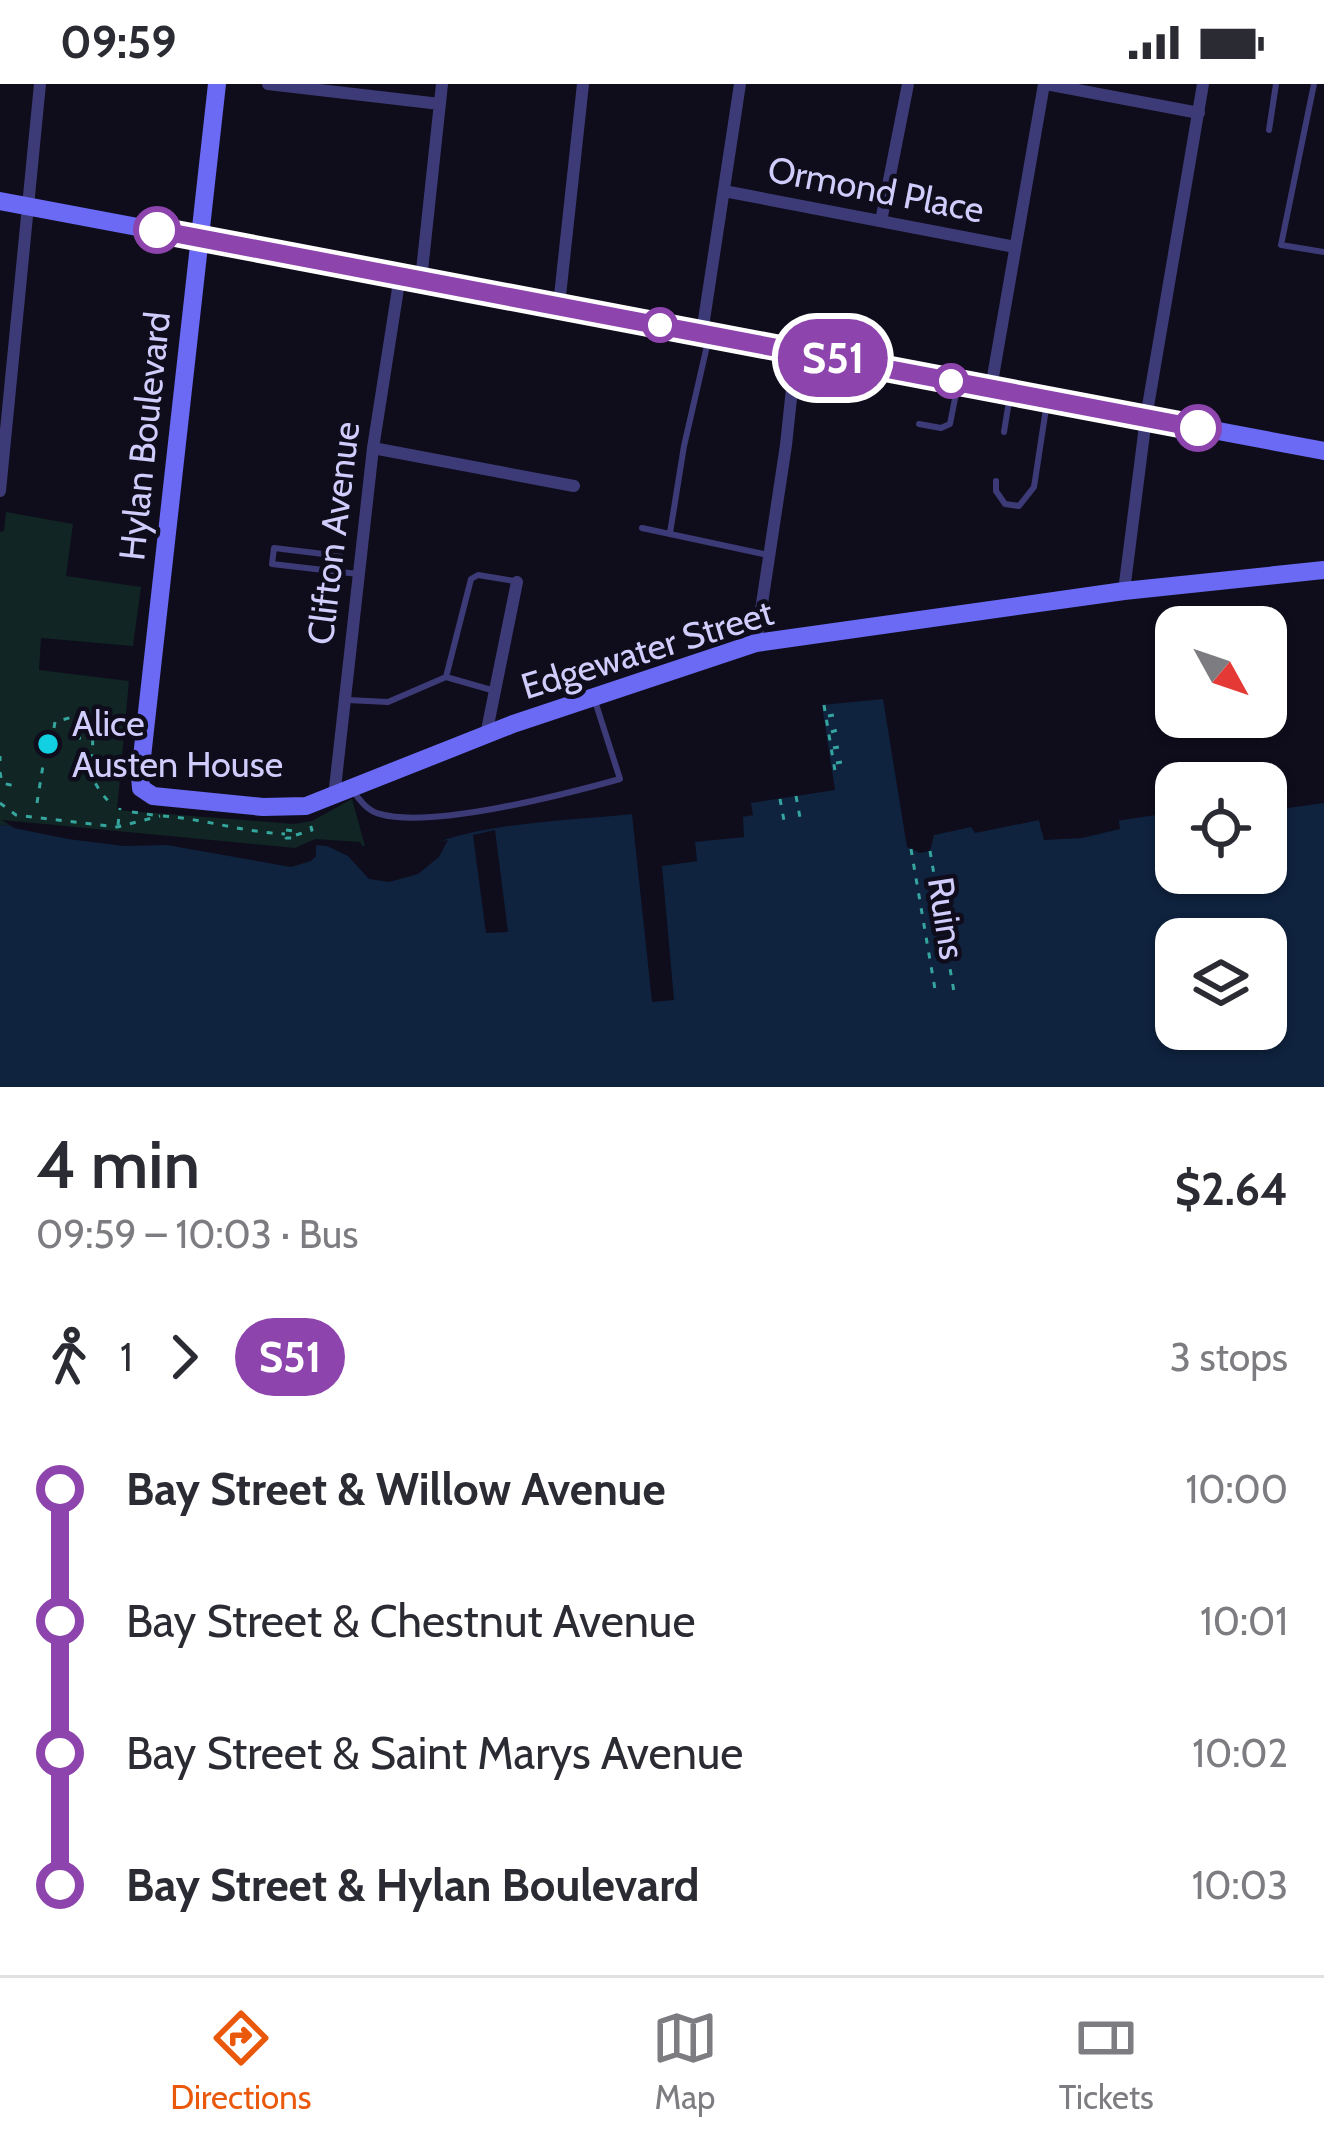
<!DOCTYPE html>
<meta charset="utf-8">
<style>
:root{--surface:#fff;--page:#f2f2f3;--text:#2b2b33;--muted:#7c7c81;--line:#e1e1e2;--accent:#ea580c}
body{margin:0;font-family:Cabin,sans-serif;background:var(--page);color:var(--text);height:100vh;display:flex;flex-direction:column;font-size:45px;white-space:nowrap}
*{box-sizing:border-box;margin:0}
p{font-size:39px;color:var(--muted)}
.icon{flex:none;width:66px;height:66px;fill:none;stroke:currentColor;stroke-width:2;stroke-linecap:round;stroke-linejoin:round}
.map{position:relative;height:1003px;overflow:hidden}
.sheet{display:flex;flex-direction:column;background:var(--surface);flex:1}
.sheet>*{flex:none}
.badge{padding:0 24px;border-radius:39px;font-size:42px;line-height:78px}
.needle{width:78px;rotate:130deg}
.tools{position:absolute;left:1155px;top:522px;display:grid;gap:24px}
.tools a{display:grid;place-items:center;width:132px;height:132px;border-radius:24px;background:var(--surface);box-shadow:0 3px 9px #0004;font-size:60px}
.map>.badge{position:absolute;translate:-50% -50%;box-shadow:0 0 0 6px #fff}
.legs{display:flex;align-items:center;gap:18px;height:132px;padding:0 36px;font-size:39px}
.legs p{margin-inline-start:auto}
.overview{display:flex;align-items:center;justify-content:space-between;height:204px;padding:0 36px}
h1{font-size:66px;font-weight:600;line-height:90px}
ul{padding:0 36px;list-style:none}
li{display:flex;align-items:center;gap:42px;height:132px;font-size:45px}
li i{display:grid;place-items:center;width:18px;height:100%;margin:0 15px;background:currentColor}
li i::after{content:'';width:30px;height:30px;margin:-15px;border:9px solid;border-radius:50%;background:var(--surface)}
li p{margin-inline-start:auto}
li:first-child i{background:linear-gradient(#0000 50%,currentColor 0)}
li:last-child i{background:linear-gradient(currentColor 50%,#0000 0)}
.status{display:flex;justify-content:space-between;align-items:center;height:84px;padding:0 60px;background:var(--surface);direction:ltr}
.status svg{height:33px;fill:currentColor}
.dock{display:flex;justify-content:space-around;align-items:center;height:168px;border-top:3px solid var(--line);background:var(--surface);font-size:33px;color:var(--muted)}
.dock a{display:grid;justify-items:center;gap:6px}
.dock .current{color:var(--accent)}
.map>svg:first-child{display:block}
.green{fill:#102524}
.water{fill:#0f223e;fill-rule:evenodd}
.pier{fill:#0f0d1c}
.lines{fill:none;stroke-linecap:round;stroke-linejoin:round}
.path{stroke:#36a59d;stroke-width:3;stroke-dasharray:6 9;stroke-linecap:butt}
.lane{stroke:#3d3b77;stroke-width:6}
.street{stroke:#3d3b77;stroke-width:12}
.secondary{stroke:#6b6af4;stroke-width:18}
.line-1-casing{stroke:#fff;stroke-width:27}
.line-1{stroke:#8e44ad;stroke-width:18}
.stop-1-dot{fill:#fff;stroke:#8e44ad;stroke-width:6}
.poi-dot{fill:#11d0e1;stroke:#0f0d1c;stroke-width:4.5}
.labels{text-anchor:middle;stroke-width:9;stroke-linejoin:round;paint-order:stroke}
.street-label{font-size:36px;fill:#d0ccfb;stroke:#0f0d1c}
.poi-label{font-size:36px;fill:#d0ccfb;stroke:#0f0d1c;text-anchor:start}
</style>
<div class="status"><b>09:59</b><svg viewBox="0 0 49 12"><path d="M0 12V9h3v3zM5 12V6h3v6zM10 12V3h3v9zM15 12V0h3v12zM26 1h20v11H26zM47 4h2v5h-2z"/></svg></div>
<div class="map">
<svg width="1324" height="1003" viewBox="0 0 1324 1003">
<rect width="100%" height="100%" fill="#0f0d1c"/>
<path class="green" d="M6 428 73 440 66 492 141 503 133 562 41 554 39 586 129 597 117 726 294 740 312 737 352 715 365 762 296 770 0 741V448L4 447Z"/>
<path class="water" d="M883 615 907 763 920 769 930 767 934 751 971 743 975 749 1039 736 1042 748 1176 728V789H1266V716L1324 708V1003H0V741L278 767 316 761 359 764 369 785C394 788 415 766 438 758 499 737 580 736 644 729L697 776 695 758 744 753 743 733 753 731 751 719 835 706 822 621ZM1176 855H1266V945H1176Z"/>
<path class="pier" d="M1324 702V719L1266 727V710Z
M644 729 698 777 662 782 674 916 652 918 632 730Z
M1118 730 1120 745 1082 754 1044 756 1040 741Z
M2 736 295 764 315 755 360 758 373 780 380 781 425 760 448 756 439 773 418 790 389 798 369 795 348 772 327 762 316 761V772L311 777 291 783 167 761 124 762 68 755 14 744Z
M495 746 508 848 486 849 473 751Z"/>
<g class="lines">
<path class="path" d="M824 621 836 693
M828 632 839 630
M54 644 55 638 76 632 90 639C100 676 76 683 111 720
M831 648 841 645
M75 653 90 656
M833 664 845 662
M0 672V677
M836 679 848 677
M0 688 2 699 15 702
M796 712 801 739
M780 715 785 742
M0 719 16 731 117 743 160 732
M37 719 44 675
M132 728 153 731
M163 732C205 735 242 748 285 750
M118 741 120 724
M286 746 293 747 292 754H286Z
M296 751 312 746 309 737
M911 765 936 911
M930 767 954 908"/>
<path class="lane" d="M1314 0 1281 161 1324 168
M1269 46 1276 0
M919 340 941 344 950 340 958 299
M1004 348 1010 311
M996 397V407L1005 420 1019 422 1034 403 1047 318
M642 444 768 471
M670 449 684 362 709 253
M338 488 340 472 274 464 272 480 358 490
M495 607 446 593 471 495 478 491 514 497
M347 616 388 618 446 593
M352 706C360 716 367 727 380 730 432 745 566 710 620 695L595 617"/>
<path class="street" d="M268 0 440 20
M1046 0 1199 29
M724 107 1015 163
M881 137 908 0
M421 196 442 0
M559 221 583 0
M702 249 740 0
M991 304 1044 0
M373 364 574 402
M0 407 40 0
M1124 507 1146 334 1203 0
M756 559 786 361 796 267
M486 651 517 498
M334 713 373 364 400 192"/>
<path class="secondary" d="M217 0 140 691 141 704 153 712 263 723 306 722 513 640 756 559 1124 507 1324 486
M0 117 1324 367"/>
</g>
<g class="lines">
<g class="line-1-casing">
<path id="line-1" d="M157 146 1198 344"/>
</g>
<use href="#line-1" class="line-1"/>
</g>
<g class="stop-1-dot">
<circle cx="157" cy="146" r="21"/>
<circle cx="660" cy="241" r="15"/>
<circle cx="951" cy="297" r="15"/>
<circle cx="1198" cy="344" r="21"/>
</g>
<circle class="poi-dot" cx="48" cy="660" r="12"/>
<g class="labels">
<g class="street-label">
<text transform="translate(876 105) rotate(11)" y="13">Ormond Place</text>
<text transform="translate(144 352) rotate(-84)" y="13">Hylan Boulevard</text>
<text transform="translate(333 449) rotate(-83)" y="13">Clifton Avenue</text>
<text transform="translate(647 565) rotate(-17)" y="13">Edgewater Street</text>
<text transform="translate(947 834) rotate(81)" y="13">Ruins</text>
</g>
<g class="poi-label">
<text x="72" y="652">Alice<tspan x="72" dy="41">Austen House</tspan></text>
</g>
</g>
</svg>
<div class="tools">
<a><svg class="needle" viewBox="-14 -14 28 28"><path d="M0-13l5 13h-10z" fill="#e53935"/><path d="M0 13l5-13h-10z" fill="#7c7c81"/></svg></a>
<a><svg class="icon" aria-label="locate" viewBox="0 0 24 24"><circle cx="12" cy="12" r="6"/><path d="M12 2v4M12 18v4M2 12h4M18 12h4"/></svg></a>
<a><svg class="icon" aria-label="layers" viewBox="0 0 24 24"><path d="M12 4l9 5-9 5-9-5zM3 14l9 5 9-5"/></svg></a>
</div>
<b class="badge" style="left:833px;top:274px;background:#8e44ad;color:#fff">S51</b>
</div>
<section class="sheet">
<div class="overview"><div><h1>4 min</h1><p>09:59 – 10:03 · Bus</p></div><b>$2.64</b></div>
<div class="legs"><svg class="icon" aria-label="walk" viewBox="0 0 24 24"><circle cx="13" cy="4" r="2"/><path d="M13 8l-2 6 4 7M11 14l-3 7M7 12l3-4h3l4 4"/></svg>1<svg class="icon" aria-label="forward" viewBox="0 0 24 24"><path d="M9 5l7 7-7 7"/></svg><b class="badge" style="background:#8e44ad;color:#fff">S51</b><p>3 stops</p></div>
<ul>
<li><i style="color:#8e44ad"></i><b>Bay Street &amp; Willow Avenue</b><p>10:00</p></li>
<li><i style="color:#8e44ad"></i><span>Bay Street &amp; Chestnut Avenue</span><p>10:01</p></li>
<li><i style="color:#8e44ad"></i><span>Bay Street &amp; Saint Marys Avenue</span><p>10:02</p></li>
<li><i style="color:#8e44ad"></i><b>Bay Street &amp; Hylan Boulevard</b><p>10:03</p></li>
</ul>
</section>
<nav class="dock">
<a class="current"><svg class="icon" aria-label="directions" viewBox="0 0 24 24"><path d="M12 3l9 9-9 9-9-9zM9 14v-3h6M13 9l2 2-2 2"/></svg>Directions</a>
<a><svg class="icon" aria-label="map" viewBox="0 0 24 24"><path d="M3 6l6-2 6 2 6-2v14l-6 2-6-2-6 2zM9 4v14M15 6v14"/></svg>Map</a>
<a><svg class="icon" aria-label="tickets" viewBox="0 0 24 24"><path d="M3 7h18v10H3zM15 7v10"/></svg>Tickets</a>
</nav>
